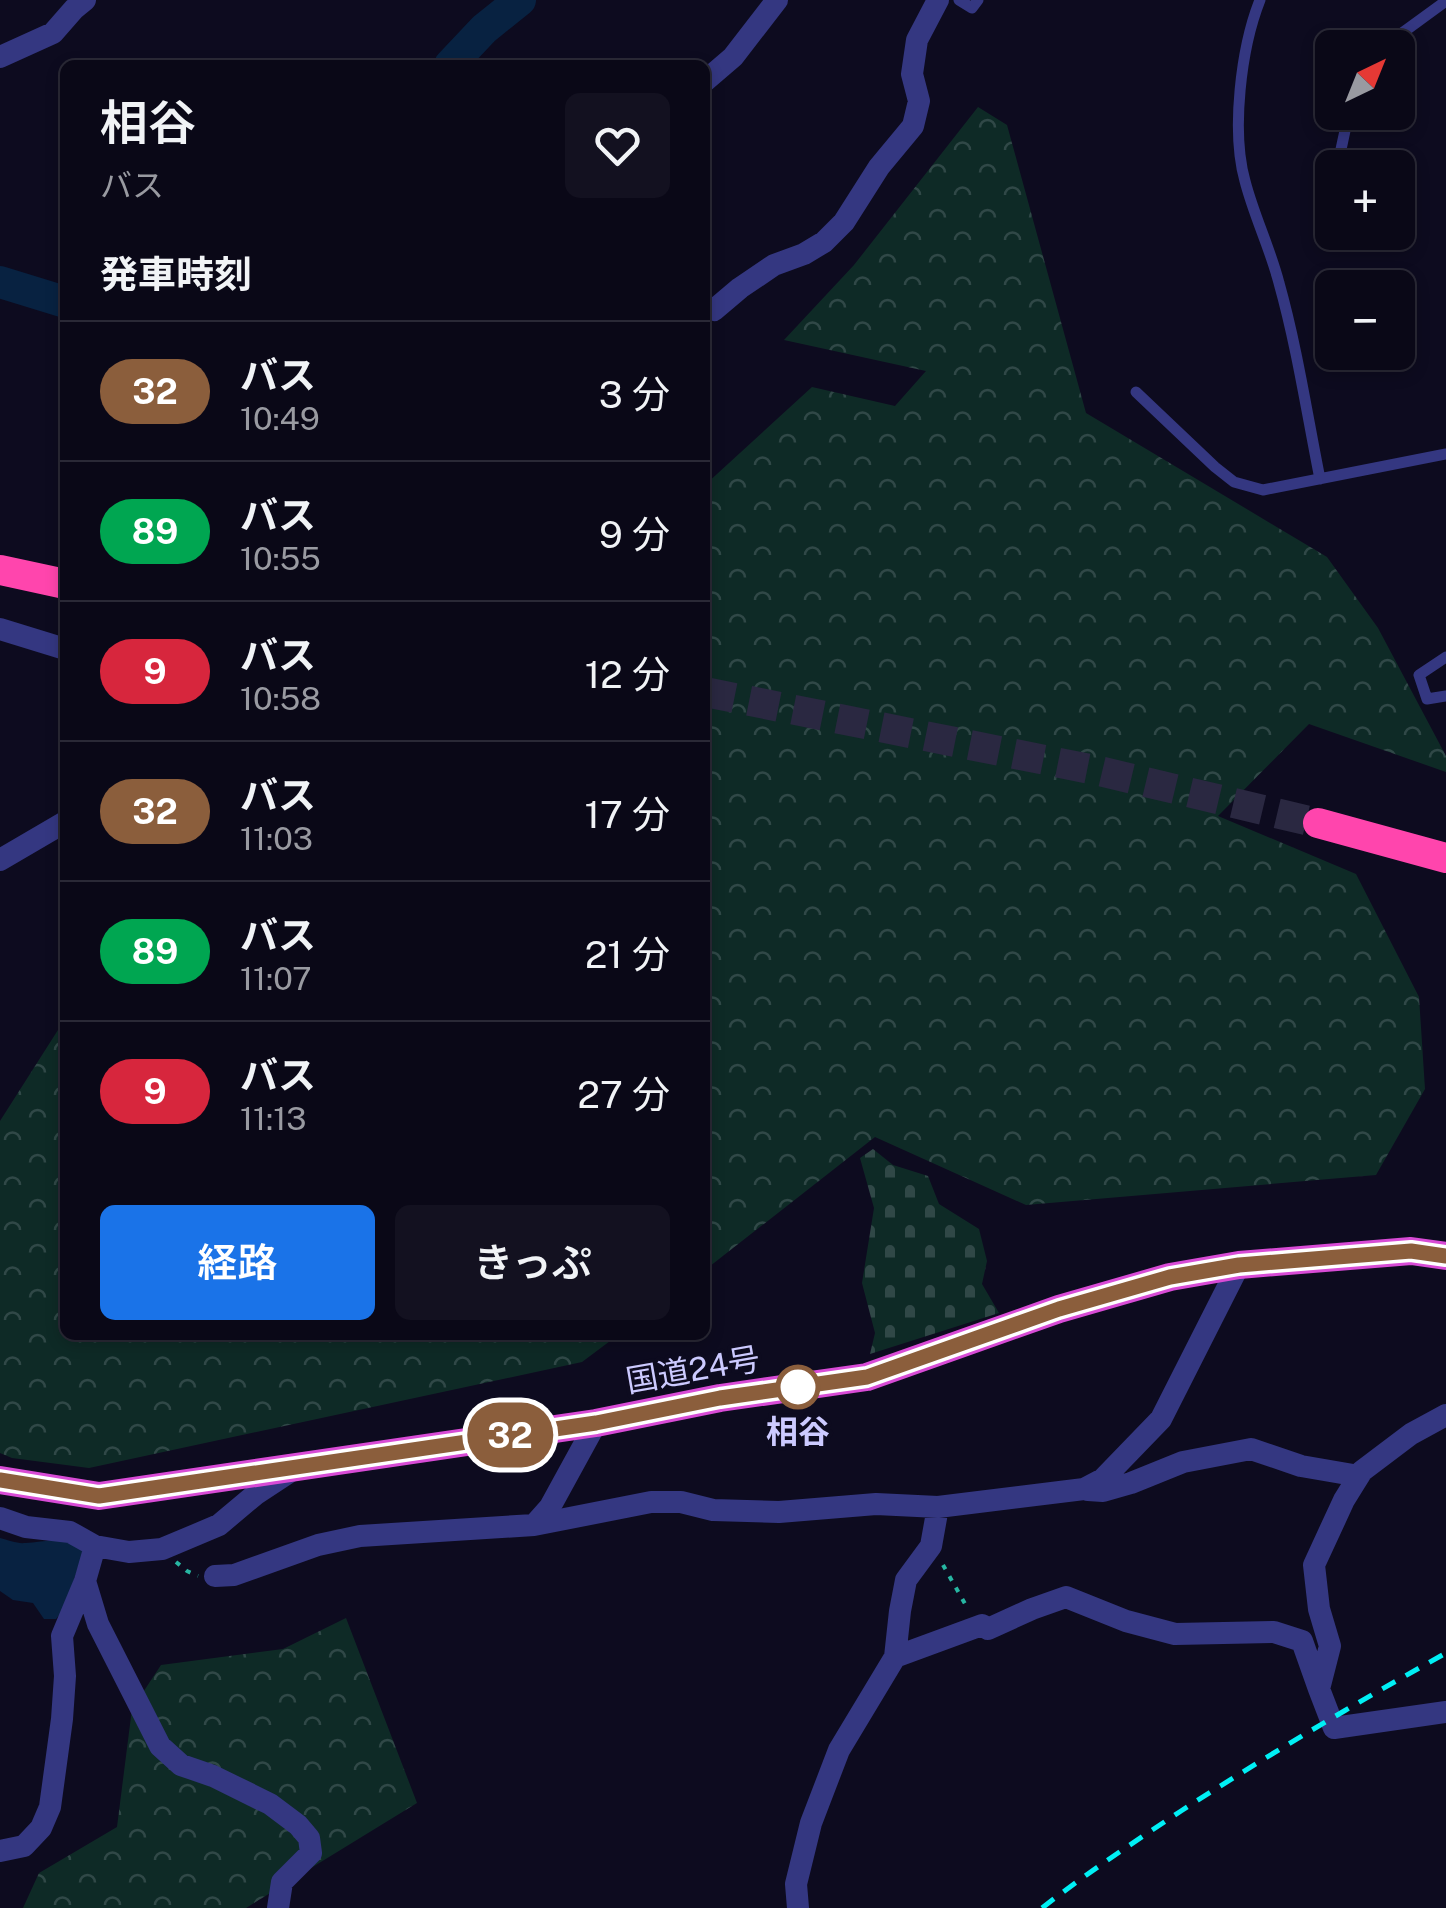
<!DOCTYPE html>
<html lang="ja">
<meta charset="utf-8">
<style>
:root{--surface:#0a0817;--page:#131120;--text:#f1f3f6;--muted:#999aa1;--line:#2a2936;--accent:#1a73e8}
body{margin:0;font-family:"Public Sans","Noto Sans JP",sans-serif;background:var(--page);color:var(--text);height:100vh;display:flex;flex-direction:column;font-size:38px;white-space:nowrap}
*{box-sizing:border-box;margin:0}
p{font-size:32px;color:var(--muted)}
.icon{flex:none;width:55px;height:55px;fill:none;stroke:currentColor;stroke-width:2;stroke-linecap:round;stroke-linejoin:round}
.map{position:relative;flex:1;overflow:hidden}
.panel{position:absolute;left:60px;top:60px;width:650px;height:1280px;display:flex;flex-direction:column;background:var(--surface);border-radius:15px;box-shadow:0 5px 15px #0003,0 0 0 2px var(--line)}
.panel>*{flex:none}
.badge{padding:0 20px;border-radius:32px;font-size:35px;line-height:65px}
.needle{width:65px;rotate:43deg}
.buttons{position:absolute;left:1315px;top:30px;display:grid;gap:20px}
.buttons a{display:grid;place-items:center;width:100px;height:100px;border-radius:15px;background:var(--surface);box-shadow:0 5px 15px #0003,0 0 0 2px var(--line);font-size:50px}
.map>.badge{position:absolute;translate:-50% -50%;box-shadow:0 0 0 5px #fff}
h2{padding:0 40px;font-size:38px;line-height:90px}
.round{display:grid;place-items:center;flex:none;width:105px;height:105px;border-radius:15px;background:var(--page)}
.headline{display:flex;align-items:center;justify-content:space-between;height:170px;padding:0 40px}
h1{font-size:48px;font-weight:600;line-height:75px}
.primary-button{display:flex;gap:20px;margin-top:auto;padding:20px 40px}
.primary-button a{flex:1;height:115px;border-radius:15px;background:var(--accent);color:#fff;font-size:40px;font-weight:600;line-height:115px;text-align:center}
.primary-button a+a{background:var(--page);color:var(--text)}
ul{padding:0;list-style:none}
li{display:flex;align-items:center;gap:30px;height:140px;padding:0 40px;border-top:2px solid var(--line)}
li div{flex:1}
li b{display:block;font-size:38px}
li em{font-style:normal}
li .badge{min-width:110px;font-weight:700;text-align:center}
.map>svg:first-child{display:block}
.forest{fill:url(#forest-crowns)}
.cemetery{fill:url(#cemetery-stones)}
.water{fill:#082241}
.lines{fill:none;stroke-linecap:round;stroke-linejoin:round}
.river{stroke:#082241;stroke-width:32}
.motorway-tunnel{stroke:#2a2841;stroke-width:30;stroke-dasharray:30 15;stroke-linecap:butt}
.path{stroke:#27b6a2;stroke-width:4;stroke-dasharray:5 8;stroke-linecap:butt}
.service{stroke:#343781;stroke-width:11}
.minor{stroke:#343781;stroke-width:22}
.trunk{stroke:#d84bd6;stroke-width:28}
.motorway{stroke:#ff45ad;stroke-width:30}
.rail{stroke:#00f0f5;stroke-width:5;stroke-dasharray:15 12;stroke-linecap:butt}
.line-casing{stroke:#fff;stroke-width:22}
.line{stroke:#8b5e3c;stroke-width:15}
.stop-dot{fill:#fff;stroke:#8b5e3c;stroke-width:5}
.labels{text-anchor:middle;stroke-width:8;stroke-linejoin:round;paint-order:stroke}
.street-label{font-size:32px;fill:#cccaff;stroke:#0d0b1f}
.stop-label{font-size:32px;font-weight:bold;fill:#cccaff;stroke:#0d0b1f}
</style>
<div class="map">
<svg width="1446" height="1908" viewBox="0 0 1446 1908">
<defs>
<pattern id="forest-crowns" width="20" height="18" patternUnits="userSpaceOnUse" patternTransform="scale(2.5)"><rect width="20" height="18" fill="#0e2a26"/><path d="M2 6a3 3 0 1 1 6 0M12 15a3 3 0 1 1 6 0" fill="none" stroke="#304847"/></pattern>
<pattern id="cemetery-stones" width="16" height="16" patternUnits="userSpaceOnUse" patternTransform="scale(2.5)"><rect width="16" height="16" fill="#0e2a26"/><path d="M2 7V4a2 2 0 0 1 4 0v3zM10 15v-3a2 2 0 0 1 4 0v3z" fill="#304847"/></pattern>
</defs>
<rect width="100%" height="100%" fill="#0d0b1f"/>
<path class="forest" d="M978 107 1007 125 1086 413 1327 557 1378 628 1446 756V772L1309 724 1218 816 1356 874 1419 997 1425 1089 1376 1175 1026 1205 875 1137 705 1270V485L812 387 895 406 926 371 784 340 854 265Z
M65 1019V1335H618L582 1362 89 1468 12 1458 0 1453V1121Z
M346 1618 417 1803 246 1908H23L39 1873 117 1827 132 1709 161 1665 283 1649Z"/>
<path class="cemetery" d="M873 1149 893 1165 928 1176 939 1204 979 1229 987 1261 982 1284 999 1313 870 1354 875 1333 862 1283 874 1208 860 1158Z"/>
<path class="water" d="M0 1538C8 1540 18 1544 25 1543 45 1542 67 1535 84 1550L64 1609 56 1619H44L33 1603 13 1600 0 1591Z"/>
<g class="lines">
<path class="river" d="M450 65 484 29 520 0
M0 282 65 302"/>
<path class="motorway-tunnel" d="M705 692 1095 770 1318 823"/>
<path class="path" d="M176 1562 187 1571 198 1576
M943 1565 968 1609"/>
<path class="service" d="M959 0 972 8 978 0
M1260 0C1241 48 1231 131 1245 181 1254 216 1270 248 1279 283 1297 347 1307 414 1320 479
M1387 48 1398 36 1446 1
M1340 154 1349 112
M1136 392 1215 467 1234 482 1263 490 1446 454
M1446 657 1419 675 1427 699 1446 696"/>
<path class="minor" d="M0 57 53 33 74 9 85 0
M705 81 733 57 777 0
M705 306 714 310 740 288 774 265 804 254 824 242 844 222 879 167 913 126 919 101 912 74 917 40 938 0
M0 629 65 649
M0 860 65 822
M1446 1415 1411 1434 1362 1471 1344 1500 1314 1565 1319 1609 1330 1646 1319 1689 1334 1728 1446 1712
M1088 1490 1103 1491 1131 1483 1183 1462 1251 1449 1301 1466 1359 1476
M0 1518 26 1527 70 1532 95 1546
M534 1525 550 1507 596 1423
M215 1576 234 1575 318 1545 360 1536 534 1525 651 1502H681L713 1510 779 1512 876 1504 938 1507
M895 1657 982 1625 988 1629 1032 1609 1066 1597 1126 1621 1175 1634 1274 1632 1302 1641 1319 1689
M0 1851 24 1846 41 1828 50 1807 62 1719 65 1676 62 1636 85 1581
M278 1908 282 1882 311 1853 309 1838 298 1825 270 1804 213 1776 181 1765 160 1746 98 1624 85 1581 95 1546 129 1552 162 1549 219 1525 256 1494 294 1469
M798 1908 796 1884 811 1823 839 1750 895 1657 900 1611 906 1580 931 1546 938 1507 1084 1489 1103 1479 1161 1419 1239 1265"/>
<path class="trunk" d="M0 1480 99 1496 596 1423 720 1398 867 1377 1059 1309 1170 1277 1239 1265 1411 1251 1446 1256"/>
<path class="motorway" d="M0 570 65 584
M1318 823 1446 858"/>
<path class="rail" d="M1042 1908C1087 1873 1134 1842 1181 1811 1268 1755 1356 1703 1446 1653"/>
</g>
<g class="lines">
<g class="line-casing">
<path id="line" d="M0 1480 99 1496 596 1423 720 1398 867 1377 1059 1309 1170 1277 1239 1265 1411 1251 1446 1256"/>
</g>
<use href="#line" class="line"/>
</g>
<circle class="stop-dot" cx="798" cy="1387" r="20"/>
<g class="labels">
<g class="street-label">
<text transform="translate(693 1370) rotate(-10)" y="11">国道24号</text>
</g>
<g class="stop-label">
<text x="798" y="1443">相谷</text>
</g>
</g>
</svg>
<div class="buttons">
<a><svg class="needle" viewBox="-14 -14 28 28"><path d="M0-13l5 13h-10z" fill="#e53935"/><path d="M0 13l5-13h-10z" fill="#999aa1"/></svg></a>
<a>+</a>
<a>−</a>
</div>
<b class="badge" style="left:510px;top:1435px;background:#8b5e3c;color:#fff">32</b>
<section class="panel">
<div class="headline"><div><h1>相谷</h1><p>バス</p></div><a class="round"><svg class="icon" aria-label="heart" viewBox="0 0 24 24"><path d="M12 20l-8-8c-3-5 5-10 8-4 3-6 11-1 8 4z"/></svg></a></div>
<h2>発車時刻</h2>
<ul>
<li><span class="badge" style="background:#8b5e3c;color:#fff">32</span><div><b>バス</b><p>10:49</p></div><em>3 分</em></li>
<li><span class="badge" style="background:#00a651;color:#fff">89</span><div><b>バス</b><p>10:55</p></div><em>9 分</em></li>
<li><span class="badge" style="background:#d7263d;color:#fff">9</span><div><b>バス</b><p>10:58</p></div><em>12 分</em></li>
<li><span class="badge" style="background:#8b5e3c;color:#fff">32</span><div><b>バス</b><p>11:03</p></div><em>17 分</em></li>
<li><span class="badge" style="background:#00a651;color:#fff">89</span><div><b>バス</b><p>11:07</p></div><em>21 分</em></li>
<li><span class="badge" style="background:#d7263d;color:#fff">9</span><div><b>バス</b><p>11:13</p></div><em>27 分</em></li>
</ul>
<div class="primary-button"><a>経路</a><a>きっぷ</a></div>
</section>
</div>
